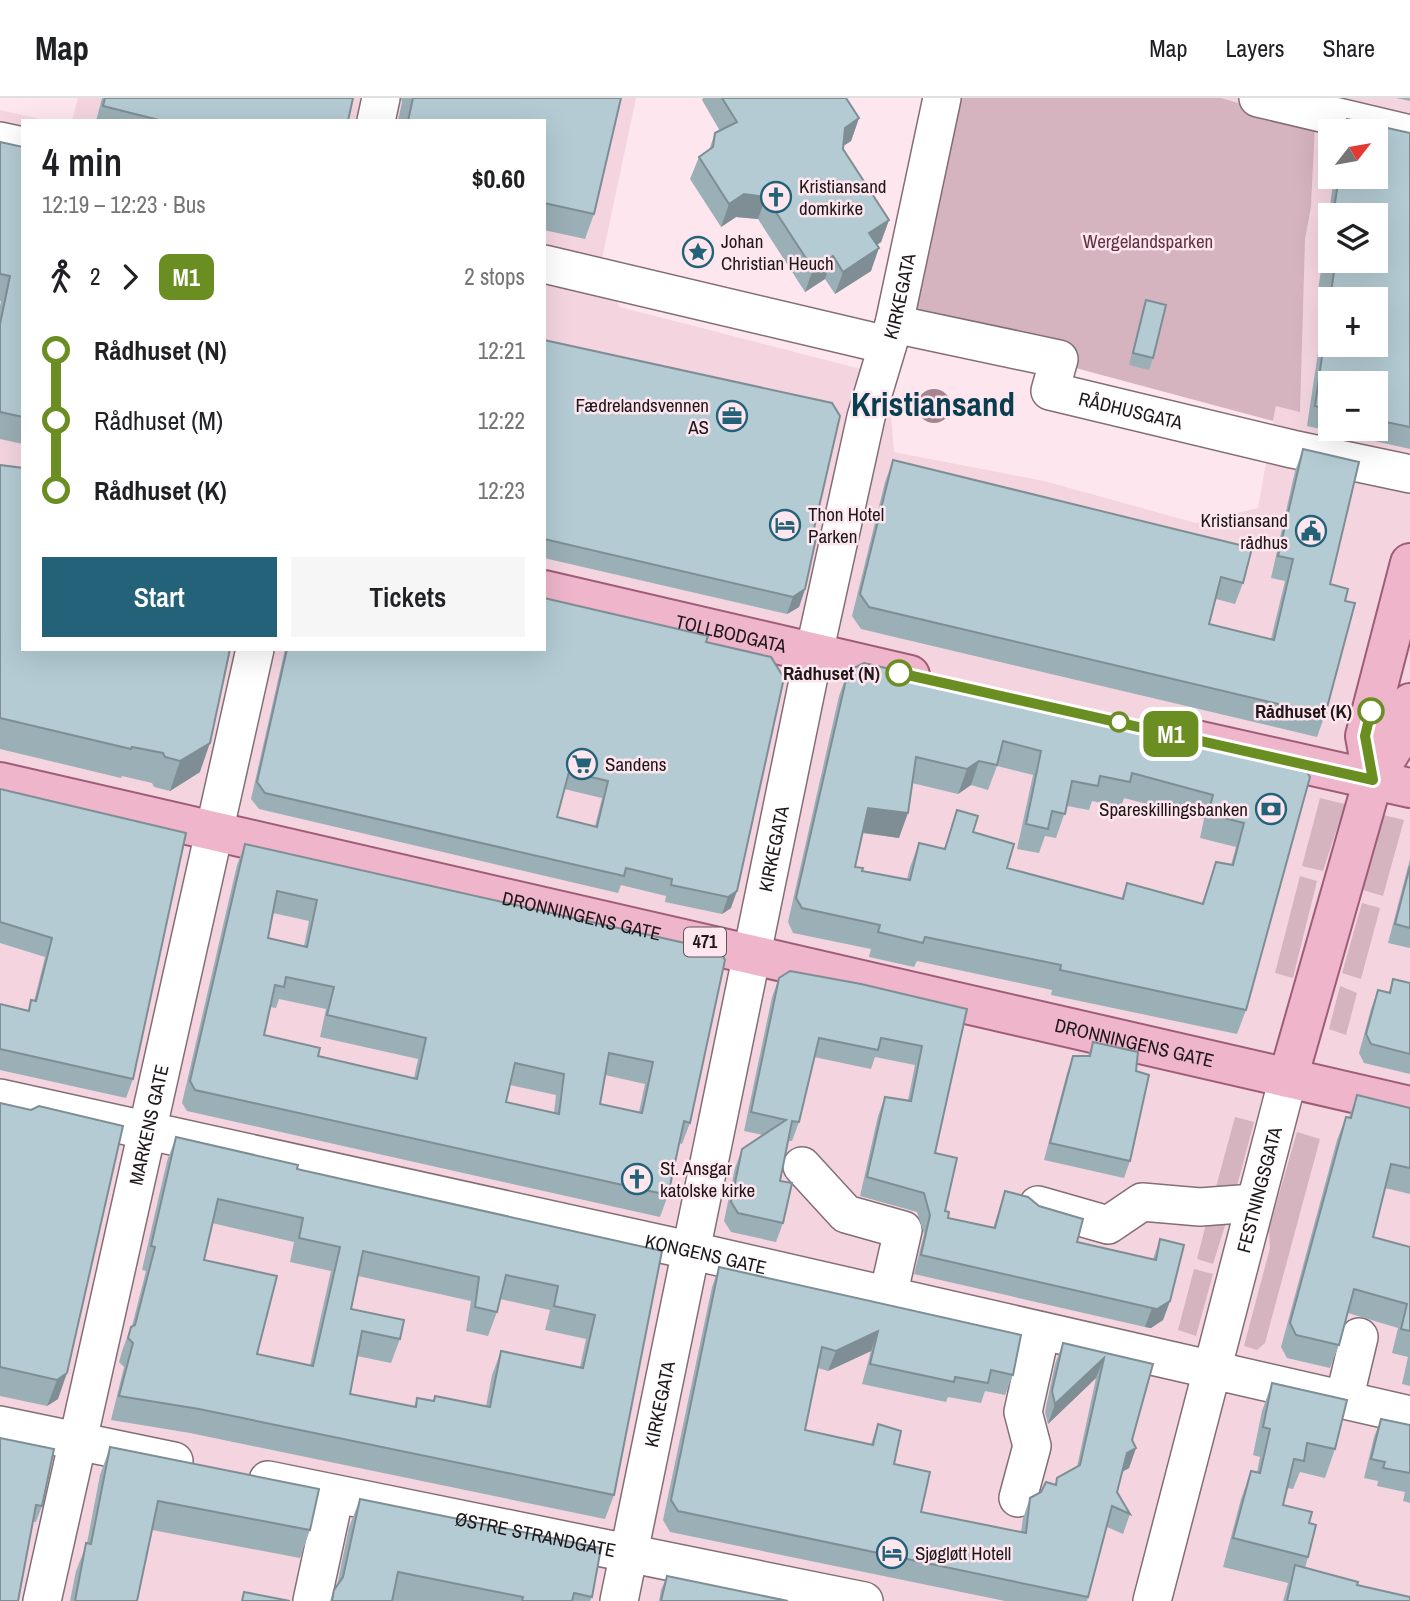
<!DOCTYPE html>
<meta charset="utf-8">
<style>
:root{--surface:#fff;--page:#f6f6f6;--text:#202124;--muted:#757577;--line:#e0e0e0;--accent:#236278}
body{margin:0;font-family:"Archivo Narrow",sans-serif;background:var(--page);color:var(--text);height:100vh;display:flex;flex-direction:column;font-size:26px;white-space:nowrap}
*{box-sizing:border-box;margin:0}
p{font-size:23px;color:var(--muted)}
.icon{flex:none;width:38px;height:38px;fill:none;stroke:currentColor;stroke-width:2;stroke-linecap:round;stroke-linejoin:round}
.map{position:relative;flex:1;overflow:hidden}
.panel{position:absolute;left:21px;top:21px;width:525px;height:532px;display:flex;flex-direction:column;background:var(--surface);border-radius:0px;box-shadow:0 7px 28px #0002}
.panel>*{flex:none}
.badge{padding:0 14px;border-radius:10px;font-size:24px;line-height:46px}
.needle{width:46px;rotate:59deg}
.controls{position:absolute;left:1318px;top:21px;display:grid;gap:14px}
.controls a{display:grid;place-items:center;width:70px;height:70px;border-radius:0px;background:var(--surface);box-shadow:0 7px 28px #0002;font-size:35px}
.map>.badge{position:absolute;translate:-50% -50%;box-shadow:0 0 0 4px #fff}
.legs{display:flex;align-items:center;gap:10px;height:77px;padding:0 21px;font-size:23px}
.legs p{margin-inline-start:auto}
.summary{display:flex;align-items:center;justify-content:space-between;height:119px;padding:0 21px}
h1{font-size:38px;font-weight:600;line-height:52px}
.action{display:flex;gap:14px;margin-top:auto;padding:14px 21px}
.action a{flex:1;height:80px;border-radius:0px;background:var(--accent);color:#fff;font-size:28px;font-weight:600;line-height:80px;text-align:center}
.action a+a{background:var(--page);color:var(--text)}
ul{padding:0 21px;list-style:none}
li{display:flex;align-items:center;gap:24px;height:70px;font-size:26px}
li i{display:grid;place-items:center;width:10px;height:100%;margin:0 9px;background:currentColor}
li i::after{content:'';width:18px;height:18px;margin:-9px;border:5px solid;border-radius:50%;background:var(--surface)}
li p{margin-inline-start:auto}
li:first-child i{background:linear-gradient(#0000 50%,currentColor 0)}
li:last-child i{background:linear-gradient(currentColor 50%,#0000 0)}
header{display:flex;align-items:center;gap:42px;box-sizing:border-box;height:98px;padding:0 35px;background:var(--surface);border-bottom:2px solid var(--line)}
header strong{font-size:33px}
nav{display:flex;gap:38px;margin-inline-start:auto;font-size:24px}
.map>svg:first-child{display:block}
.built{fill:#f4d5df;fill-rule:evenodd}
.green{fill:#d5b3bf}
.water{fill:#a68490}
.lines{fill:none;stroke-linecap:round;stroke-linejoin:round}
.minor-casing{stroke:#836e75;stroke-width:40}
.major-casing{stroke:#9e5d77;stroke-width:42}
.minor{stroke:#fff;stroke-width:37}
.major{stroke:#eeb5cb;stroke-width:38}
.wall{fill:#9bafb6;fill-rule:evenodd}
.shaded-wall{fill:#7e8e94}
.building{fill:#b4cbd4;stroke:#7e8e94;stroke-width:2;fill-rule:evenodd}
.line-1-casing{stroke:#fff;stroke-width:16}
.line-1{stroke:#6b8e23;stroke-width:10}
.stop-1-dot{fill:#fff;stroke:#6b8e23;stroke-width:3.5}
.labels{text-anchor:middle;stroke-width:5;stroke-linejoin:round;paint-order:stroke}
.shield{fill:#fee6ee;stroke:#62555a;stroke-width:2}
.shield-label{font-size:18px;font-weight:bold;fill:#1f171a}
.poi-label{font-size:19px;fill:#1f171a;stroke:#fee6ee;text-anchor:start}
.park-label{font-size:19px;fill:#623145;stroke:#fee6ee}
.street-label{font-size:19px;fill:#1f171a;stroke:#fee6ee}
.stop-label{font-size:19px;font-weight:bold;fill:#1f171a;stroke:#fee6ee;text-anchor:end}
.town-label{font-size:33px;font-weight:bold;fill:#083e4f;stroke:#fee6ee}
</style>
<header>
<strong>Map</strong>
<nav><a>Map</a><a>Layers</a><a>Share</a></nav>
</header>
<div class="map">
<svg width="1410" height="1503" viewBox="0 0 1410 1503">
<rect width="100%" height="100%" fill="#fee6ee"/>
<path class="built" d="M78 0H636L599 175 620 209 888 278 894 354 1044 383 1196 425 1258 410 1311 109 1315 27 1221 0H1410V1503H0V12L49 23H23V551H544V23H72ZM1330 33H1376V79H1330ZM1330 117H1376V163H1330ZM1330 201H1376V247H1330ZM1330 285H1376V331H1330Z"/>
<path class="green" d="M945 0H1221L1315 27 1311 109 1305 142 1300 314 1276 308 1273 323 897 222Z
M1320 700 1345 706 1323 773 1302 768Z
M1383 717 1404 722 1383 798 1363 792Z
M1300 778 1317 783 1293 880 1275 875Z
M1362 805 1380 810 1361 881 1342 875Z
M1340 888 1357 895 1346 937 1329 931Z
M1235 1019 1254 1024 1234 1099 1213 1100Z
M1297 1034 1320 1041 1265 1245 1257 1252 1244 1248 1270 1150 1269 1131Z
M1229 1115 1213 1166 1197 1161 1208 1118Z
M1194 1171 1213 1176 1196 1238 1178 1232Z"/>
<path class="water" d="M917 308a17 17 0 1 1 34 0a17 17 0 1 1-34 0Z"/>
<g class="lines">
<g class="minor-casing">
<g id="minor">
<path d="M1258 0 1410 36"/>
<path d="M376 23 381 0"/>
<path d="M0 43 23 48"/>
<path d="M544 166 887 247"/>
<path id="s1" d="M894 226 1059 261 1050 293 1292 351 1410 376"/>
<path id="s2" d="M0 1000 693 1153 1410 1317"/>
<path d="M802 1068 846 1116 903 1132 888 1198"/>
<path d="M1038 1107 1108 1127 1142 1104 1200 1109 1254 1105"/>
<path d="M1344 1302 1359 1239"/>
<path d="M0 1327 174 1363"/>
<path id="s3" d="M268 1382 864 1503"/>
<path d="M1018 1400 1032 1348 1023 1314 1041 1233"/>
<path id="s4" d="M42 1503 255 551"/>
<path d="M312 1503 335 1396"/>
<path id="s5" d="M619 1503 809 578 866 319 894 226 942 0"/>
<path id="s6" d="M1152 1503 1288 980"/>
</g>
</g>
<g class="major-casing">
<g id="major">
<path id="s7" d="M544 492 910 577"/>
<path d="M1174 637 1410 690"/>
<path d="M1373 682 1365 638 1410 465"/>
<path id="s8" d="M0 684 1410 1008"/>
<path d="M1288 980 1373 682 1396 645 1410 605"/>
</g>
</g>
<use href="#minor" class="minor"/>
<use href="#major" class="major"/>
</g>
<path class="wall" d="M102 0H353L348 23H96Z
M401 0H621L594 116 585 141 544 132V23H398L402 4Z
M703 0H846L859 20 851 43 843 48V51L889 122 881 144 877 147 871 173 835 196 825 181 805 194 758 121 736 119 721 129 690 81 699 59 709 52 715 35 720 33 702 2Z
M1396 0H1410V3Z
M1347 21 1410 35V351L1307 328 1327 194 1318 193 1334 79H1376V33H1343ZM1330 117H1376L1330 163ZM1330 285H1376V331H1330Z
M0 44 23 49V346L0 341V208L1 203H0Z
M1146 202 1153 260 1149 272 1129 267 1142 213Z
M544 242 813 435 805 491 799 509 787 516 544 460Z
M1303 351 1330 486 1345 503 1325 617 1317 639 861 531 852 518 885 384 893 362 1243 485 1235 506 1216 501 1209 526 1271 541 1285 483 1271 480 1295 373Z
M0 367 200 674 170 693 154 689 152 685 122 678 121 680 0 651Z
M706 544 731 810 722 816 665 804 666 798 621 787 618 795 259 711 251 701 285 551H544ZM564 691 602 700 595 728 557 719Z
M848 573 1302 666 1246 912 1237 936 1051 897 1052 892 917 863 914 869 869 859 871 851 793 835 788 824 839 598ZM997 668 1033 677 1017 751 1039 755 1045 738 1056 740 1067 708 1089 712 1092 703 1121 709 1124 700 1204 721 1200 740 1236 749 1231 767 1216 764 1202 805 1127 785 1121 801 1007 770 973 734 957 712 944 751 919 745 910 769 907 781 862 773 855 769 862 735 899 740 912 685 958 696 971 687 988 692Z
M0 691 133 981 126 1000 0 972V906L28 912 31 902 34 903 45 859 0 845Z
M245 746 720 853 690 1025 682 1046 679 1045 668 1097 660 1119 187 1013 182 1005 237 767ZM273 815 309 823 304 848 268 840ZM279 901 326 911 320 939 418 961 414 980 318 958 264 937 270 909 276 910ZM605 977 645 986 639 1014 600 1006ZM510 987 556 997 554 1015 506 1004Z
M1410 761V850L1388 845Z
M779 880 967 911 935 1055 945 1113 948 1120 993 1130 1005 1093 1077 1144 1153 1161 1160 1141 1170 1203 1163 1222 1151 1230 1145 1229 914 1176 924 1136 917 1114 860 1098 878 1018 885 999 908 1002 915 967 875 959 871 971 814 959 799 1024 792 1043H788L780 1083 783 1125 776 1144 731 1134 724 1123 735 1070 742 1051 763 1037 744 1033 772 899Z
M1393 881 1410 885V976L1364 965 1359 955 1371 911 1378 892 1389 894Z
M1093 944 1136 973 1130 1063 1124 1080 1044 1062 1067 975 1073 958H1088Z
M1357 997 1410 1010V1096L1385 1090 1373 1139 1410 1149V1288L1402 1286 1408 1259 1392 1255 1398 1230 1348 1215 1339 1247 1330 1270 1287 1260 1281 1249 1337 1042 1346 1019H1349Z
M0 1005 31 1012 39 1008 58 1301 47 1308 0 1298Z
M176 1039 297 1071 662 1153 614 1397 605 1421 190 1335 111 1322 124 1269 119 1264 122 1253 131 1229 132 1228 146 1173 142 1172 167 1063ZM212 1125 294 1144 290 1164 331 1173 310 1267 257 1256 204 1162ZM358 1178 471 1203 466 1233 488 1238 497 1214 500 1201 550 1212 545 1232 586 1241 580 1269 501 1253 492 1277 486 1308 435 1298 433 1303 417 1300 414 1309 350 1296 357 1258 391 1265 400 1241 351 1211Z
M719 1169 1013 1277 1005 1297 985 1293 981 1305 948 1299 946 1304 862 1286 871 1253 828 1273 818 1270 805 1332 871 1346 878 1326 894 1366 921 1414 1021 1434 1023 1420 1030 1400 1055 1387 1057 1380 1077 1369 1096 1280 1048 1326 1045 1314 1055 1266 1063 1245 1153 1266 1132 1342 1136 1350 1129 1370 1122 1374 1117 1394 1130 1416 1123 1436 1107 1429 1087 1503H1005L670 1434 663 1422 712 1189Z
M1272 1285 1335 1351 1325 1380 1300 1374 1293 1391 1287 1390 1283 1407 1309 1425 1308 1459 1305 1470 1410 1503H1283L1288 1485 1223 1469 1241 1401 1251 1373 1257 1374 1260 1359 1253 1357 1262 1313Z
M1381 1321 1410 1327V1405L1403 1403 1405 1394 1377 1388 1378 1383 1364 1380 1374 1339Z
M0 1340 42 1408 36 1424H33Z
M110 1349 310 1432 300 1460 152 1432 137 1503H70L76 1473 87 1445 100 1377Z
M360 1401 592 1499 590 1503H330L334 1492 337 1488 349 1429Z
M667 1478 788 1503H659L661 1492Z"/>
<path class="shaded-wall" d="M859 20 851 43 837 52 845 30Z
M744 96 766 99 758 121 736 119 721 129 729 106Z
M889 122 881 144 861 157 869 135Z
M879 150 871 173 835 196 843 174Z
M833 158 825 181 805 194 813 171Z
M805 491 799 509 787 516 793 499Z
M210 645 200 674 170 693 180 663Z
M979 663 971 687 958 696 967 671Z
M868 710 908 715 899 740 859 734Z
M737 793 731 810 722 816 728 799Z
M1170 1203 1163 1222 1151 1230 1145 1229 1152 1210Z
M878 1233 871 1253 828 1273 836 1253Z
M1104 1260 1096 1280 1048 1326 1055 1306Z
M67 1275 58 1301 47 1308 57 1282Z
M1136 1350 1129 1370 1120 1375 1127 1355Z"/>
<path class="building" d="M105 0H353L348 23H163L103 8Z
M413 0H621L594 116 544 105V23H408Z
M722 0H846L859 20 845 30 843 51 889 122 869 135 879 150 843 174 833 158 813 171 766 99 744 96 729 106 699 59 713 49 715 35 737 24Z
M1347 21 1410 35V329L1376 322V285H1330V312L1315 308 1330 202V247H1376V201H1330L1334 174 1325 173 1330 138V163H1376V117H1333L1339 79H1376V33H1345Z
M0 44 23 49V319L0 314V226L10 178 0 176Z
M1146 202 1166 207 1153 260 1133 255Z
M544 242 832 305 840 318 813 435 817 436 805 491 793 499 544 441Z
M1303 351 1359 364 1330 486 1348 491 1345 503 1355 505 1325 617 869 509 860 496 893 362 1252 450 1243 485 1221 479 1209 526 1274 542 1293 461 1278 458Z
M0 367 23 370V551H230L210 645 180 663 165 659 163 655 132 649 131 651 0 620Z
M544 500 708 538 706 544 771 559 784 580 737 793 728 799 671 787 672 781 626 770 624 778 265 695 257 684 287 551H544ZM569 674 608 683 597 729 557 719Z
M864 565 1302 666 1310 679 1246 912 1060 872 1061 867 925 839 923 845 878 834 880 827 802 810 796 800 848 573ZM1003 643 1041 653 1026 726 1048 731 1052 713 1065 716 1072 683 1098 688 1100 678 1130 684 1132 675 1213 697 1208 716 1244 725 1233 767 1216 764 1203 806 1127 785 1123 801 1007 770 1014 746 973 734 978 718 957 712 945 751 919 745 910 782 862 773 863 770 855 769 868 710 908 715 916 659 967 671 979 663 997 667Z
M0 691 186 735 133 981 0 951V906L29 913 31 902 36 903 52 840 0 824Z
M245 746 720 853 725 862 690 1025 684 1023 668 1097 195 992 190 983ZM277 793 317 802 307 849 268 840ZM286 879 334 889 327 917 426 940 417 981 318 958 320 950 264 937 275 887 284 889ZM609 955 653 964 642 1015 600 1006ZM515 965 564 976 559 1016 506 1004Z
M1410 768V830L1395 826Z
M790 873 861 886 967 911 935 1055 957 1060 945 1113 949 1114 948 1120 995 1130 1005 1093 1028 1099 1039 1108 1083 1121 1077 1144 1156 1162 1160 1141 1184 1147 1170 1203 1157 1211 1152 1210 921 1157 930 1117 924 1095 867 1079 885 999 911 1003 922 948 881 940 878 952 819 940 799 1024 792 1023 780 1083 792 1085 783 1125 738 1115 731 1104 742 1051 786 1022 751 1014 779 880Z
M1393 881 1410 885V956L1371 946 1366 936 1378 892 1390 895Z
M1093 944 1138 954 1136 973 1149 977 1130 1063 1050 1045 1073 958H1090Z
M1357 997 1410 1010V1070L1391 1066 1373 1139 1410 1149V1233L1401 1231 1407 1206 1354 1191 1339 1247 1296 1237 1290 1225 1346 1019 1351 1020Z
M0 1005 31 1012 39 1008 123 1028 67 1275 57 1282 0 1269Z
M176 1039 298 1067 297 1071 662 1153 614 1397 199 1311 119 1298 133 1245 128 1240 131 1229 135 1227 155 1149 151 1148ZM218 1101 303 1120 299 1140 340 1149 313 1268 257 1256 277 1178 204 1162ZM363 1153 479 1179 475 1209 497 1214 506 1177 558 1188 554 1208 595 1217 583 1270 501 1253 490 1309 435 1298 434 1303 417 1300 416 1309 350 1296 362 1233 400 1241 404 1222 351 1211Z
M719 1169 1021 1237 1013 1277 991 1272 988 1285 955 1279 954 1284 870 1266 878 1233 836 1253 822 1249 805 1332 873 1347 878 1326 901 1333 894 1366 930 1374 921 1414 1026 1435 1030 1400 1041 1394 1046 1384 1056 1387 1057 1380 1080 1367 1104 1260 1055 1306 1052 1293 1063 1245 1153 1266 1132 1342 1136 1350 1127 1355 1117 1394 1130 1416 1112 1408 1088 1499 678 1413 671 1402Z
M1272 1285 1347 1302 1335 1351 1307 1345 1304 1363 1294 1361 1283 1407 1312 1414 1309 1425 1316 1427 1308 1459 1233 1440 1251 1373 1260 1375 1270 1331 1263 1329Z
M1381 1321 1410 1327V1375L1383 1370 1385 1364 1371 1361Z
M0 1340 54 1351 42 1408 36 1407 18 1503H0Z
M110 1349 319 1391 310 1432 158 1403 137 1503H75L86 1445 91 1446Z
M360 1401 601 1450 592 1499 574 1495 572 1503H522L523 1499 398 1474 392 1503H332L334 1492 343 1479Z
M1295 1467 1358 1484 1357 1487 1410 1499V1503H1287Z
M667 1478 788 1503H661Z
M244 1494 290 1503H242Z"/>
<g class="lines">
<g class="line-1-casing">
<path id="line-1" d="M899 575 1373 682 1365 638 1371 613"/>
</g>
<use href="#line-1" class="line-1"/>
</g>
<defs>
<g id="church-ring" transform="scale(1.575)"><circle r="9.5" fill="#fee6ee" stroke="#236278" stroke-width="1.5"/><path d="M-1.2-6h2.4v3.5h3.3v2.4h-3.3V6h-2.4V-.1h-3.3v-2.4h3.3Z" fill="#236278"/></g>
<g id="sight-ring" transform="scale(1.575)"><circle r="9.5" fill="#fee6ee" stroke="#236278" stroke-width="1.5"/><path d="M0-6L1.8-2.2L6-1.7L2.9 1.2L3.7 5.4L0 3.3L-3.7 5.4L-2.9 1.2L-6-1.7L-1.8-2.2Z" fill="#236278"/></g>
<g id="office-ring" transform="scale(1.575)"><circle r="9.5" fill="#fee6ee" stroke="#236278" stroke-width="1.5"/><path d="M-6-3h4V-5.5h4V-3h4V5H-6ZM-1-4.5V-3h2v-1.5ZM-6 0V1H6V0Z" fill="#236278"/></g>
<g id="hotel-ring" transform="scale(1.575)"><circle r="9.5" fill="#fee6ee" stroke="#236278" stroke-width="1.5"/><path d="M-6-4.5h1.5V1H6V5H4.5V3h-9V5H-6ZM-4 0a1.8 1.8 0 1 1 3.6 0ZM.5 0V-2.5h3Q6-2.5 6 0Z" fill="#236278"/></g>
<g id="civic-ring" transform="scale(1.575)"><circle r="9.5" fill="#fee6ee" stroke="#236278" stroke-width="1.5"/><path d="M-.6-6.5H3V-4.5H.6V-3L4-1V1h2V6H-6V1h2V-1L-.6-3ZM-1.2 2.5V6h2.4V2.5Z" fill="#236278"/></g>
<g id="supermarket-ring" transform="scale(1.575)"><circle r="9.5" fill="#fee6ee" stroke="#236278" stroke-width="1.5"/><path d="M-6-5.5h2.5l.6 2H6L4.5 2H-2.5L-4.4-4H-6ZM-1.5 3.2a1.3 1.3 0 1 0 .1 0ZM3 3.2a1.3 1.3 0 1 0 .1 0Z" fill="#236278"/></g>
<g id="bank-ring" transform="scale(1.575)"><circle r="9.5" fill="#fee6ee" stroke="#236278" stroke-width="1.5"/><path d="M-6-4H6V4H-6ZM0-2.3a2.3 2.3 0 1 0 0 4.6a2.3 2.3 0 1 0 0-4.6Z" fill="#236278"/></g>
</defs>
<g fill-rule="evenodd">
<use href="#church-ring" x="776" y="99"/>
<use href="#sight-ring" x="698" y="154"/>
<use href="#office-ring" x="732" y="318"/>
<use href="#hotel-ring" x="785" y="427"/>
<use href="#civic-ring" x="1311" y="433"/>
<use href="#supermarket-ring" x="582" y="666"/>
<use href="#bank-ring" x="1271" y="711"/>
<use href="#church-ring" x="637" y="1081"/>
<use href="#hotel-ring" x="892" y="1455"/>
</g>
<g class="stop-1-dot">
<circle cx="899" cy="575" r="12"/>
<circle cx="1371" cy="613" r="12"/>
<circle cx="1119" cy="624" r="9"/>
</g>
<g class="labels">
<rect class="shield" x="684" y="829.5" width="42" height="29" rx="5"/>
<g class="shield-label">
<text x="705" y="850">471</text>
</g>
<g class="poi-label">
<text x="799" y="95">Kristiansand<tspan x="799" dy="22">domkirke</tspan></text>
<text x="721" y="150">Johan<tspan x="721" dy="22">Christian Heuch</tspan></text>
<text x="709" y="314" text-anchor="end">Fædrelandsvennen<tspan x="709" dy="22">AS</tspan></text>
<text x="808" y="423">Thon Hotel<tspan x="808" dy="22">Parken</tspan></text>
<text x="1288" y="429" text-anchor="end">Kristiansand<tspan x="1288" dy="22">rådhus</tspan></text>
<text x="605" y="673">Sandens</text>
<text x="1248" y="718" text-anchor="end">Spareskillingsbanken</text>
<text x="660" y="1077">St. Ansgar<tspan x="660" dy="22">katolske kirke</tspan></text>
<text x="915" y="1462">Sjøgløtt Hotell</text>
</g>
<g class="park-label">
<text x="1148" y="150">Wergelandsparken</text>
</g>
<g class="street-label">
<text dy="7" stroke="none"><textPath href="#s5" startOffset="1335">KIRKEGATA</textPath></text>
<text dy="7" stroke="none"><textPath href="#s1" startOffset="285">RÅDHUSGATA</textPath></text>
<text dy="7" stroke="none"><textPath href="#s7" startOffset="192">TOLLBODGATA</textPath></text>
<text dy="7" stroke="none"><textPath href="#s5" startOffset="768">KIRKEGATA</textPath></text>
<text dy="7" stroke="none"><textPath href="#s8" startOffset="597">DRONNINGENS GATE</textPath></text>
<text dy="7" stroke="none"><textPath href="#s8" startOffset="1164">DRONNINGENS GATE</textPath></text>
<text dy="7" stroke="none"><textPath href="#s4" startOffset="488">MARKENS GATE</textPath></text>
<text dy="7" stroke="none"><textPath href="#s6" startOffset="425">FESTNINGSGATA</textPath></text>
<text dy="7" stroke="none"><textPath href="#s2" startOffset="723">KONGENS GATE</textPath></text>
<text dy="7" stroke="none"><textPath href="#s5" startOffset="201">KIRKEGATA</textPath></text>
<text dy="7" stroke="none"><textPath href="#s3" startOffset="273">ØSTRE STRANDGATE</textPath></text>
</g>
<g class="stop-label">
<text x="880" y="582">Rådhuset (N)</text>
<text x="1352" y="620">Rådhuset (K)</text>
</g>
<g class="town-label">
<text x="933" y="318">Kristiansand</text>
</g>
</g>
</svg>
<div class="controls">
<a><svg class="needle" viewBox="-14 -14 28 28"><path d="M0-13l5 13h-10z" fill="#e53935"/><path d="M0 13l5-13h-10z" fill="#757577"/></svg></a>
<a><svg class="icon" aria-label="layers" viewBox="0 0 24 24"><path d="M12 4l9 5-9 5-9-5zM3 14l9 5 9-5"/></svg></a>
<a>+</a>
<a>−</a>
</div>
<b class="badge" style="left:1171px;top:636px;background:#6b8e23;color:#fff">M1</b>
<section class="panel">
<div class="summary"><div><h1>4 min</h1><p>12:19 – 12:23 · Bus</p></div><b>$0.60</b></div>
<div class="legs"><svg class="icon" aria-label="walk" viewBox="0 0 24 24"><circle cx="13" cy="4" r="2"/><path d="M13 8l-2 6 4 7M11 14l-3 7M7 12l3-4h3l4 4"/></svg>2<svg class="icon" aria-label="forward" viewBox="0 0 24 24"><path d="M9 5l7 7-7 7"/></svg><b class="badge" style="background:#6b8e23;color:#fff">M1</b><p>2 stops</p></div>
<ul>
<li><i style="color:#6b8e23"></i><b>Rådhuset (N)</b><p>12:21</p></li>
<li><i style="color:#6b8e23"></i><span>Rådhuset (M)</span><p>12:22</p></li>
<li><i style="color:#6b8e23"></i><b>Rådhuset (K)</b><p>12:23</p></li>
</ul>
<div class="action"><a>Start</a><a>Tickets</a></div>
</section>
</div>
